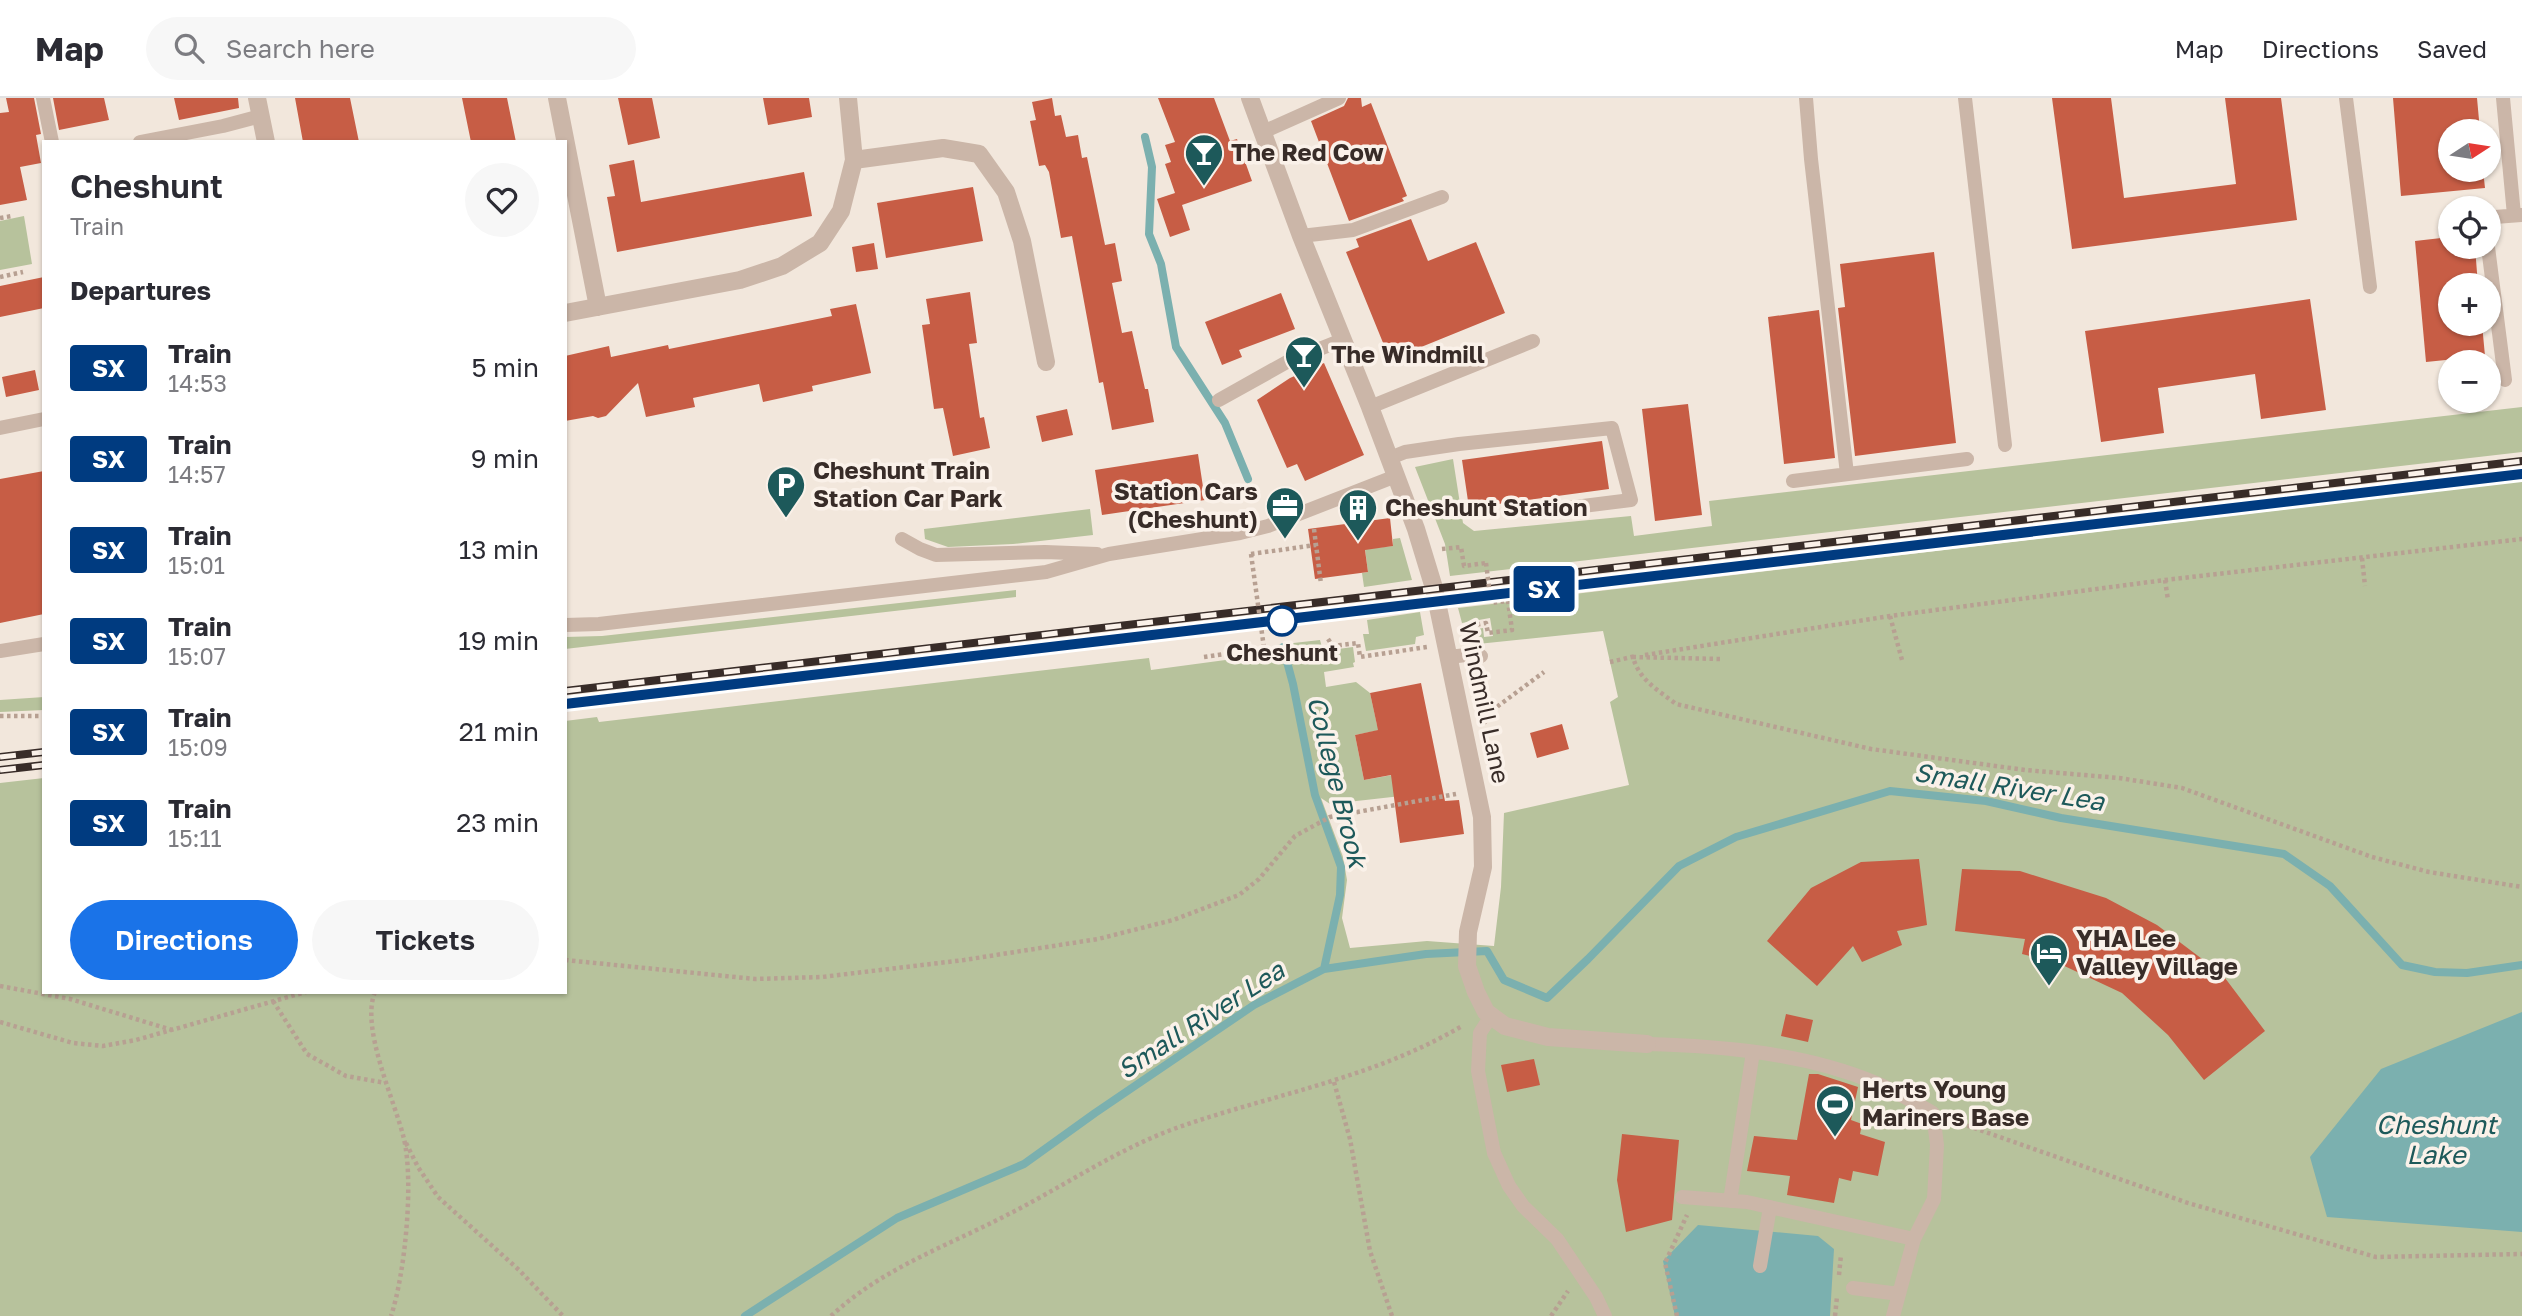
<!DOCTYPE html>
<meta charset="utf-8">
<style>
:root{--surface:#fff;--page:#f7f7f7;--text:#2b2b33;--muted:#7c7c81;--line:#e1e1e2;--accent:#1a73e8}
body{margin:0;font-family:"Golos Text",sans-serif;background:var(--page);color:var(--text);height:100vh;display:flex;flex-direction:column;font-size:26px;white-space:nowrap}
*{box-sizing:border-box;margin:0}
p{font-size:23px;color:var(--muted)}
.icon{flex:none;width:38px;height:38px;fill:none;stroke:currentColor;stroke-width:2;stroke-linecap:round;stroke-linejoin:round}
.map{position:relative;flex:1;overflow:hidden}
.drawer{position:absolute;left:42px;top:42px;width:525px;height:854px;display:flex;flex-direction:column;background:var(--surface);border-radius:0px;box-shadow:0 2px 5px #0004}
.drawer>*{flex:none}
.badge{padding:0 14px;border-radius:5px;font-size:24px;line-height:46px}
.needle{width:46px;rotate:78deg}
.controls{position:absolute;left:2438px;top:21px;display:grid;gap:14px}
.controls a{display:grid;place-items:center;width:63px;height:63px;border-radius:50%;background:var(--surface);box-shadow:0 2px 5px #0004;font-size:35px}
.map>.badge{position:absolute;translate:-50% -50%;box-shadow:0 0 0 4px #fff}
h2{padding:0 28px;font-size:26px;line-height:63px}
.round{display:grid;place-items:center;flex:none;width:74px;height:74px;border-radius:37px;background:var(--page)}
.summary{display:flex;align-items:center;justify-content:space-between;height:119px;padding:0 28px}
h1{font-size:33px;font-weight:600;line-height:52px}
.button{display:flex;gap:14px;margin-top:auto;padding:14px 28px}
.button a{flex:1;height:80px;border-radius:42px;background:var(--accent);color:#fff;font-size:28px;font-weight:600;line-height:80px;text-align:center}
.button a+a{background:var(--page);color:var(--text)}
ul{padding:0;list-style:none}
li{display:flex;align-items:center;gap:21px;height:91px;padding:0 28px}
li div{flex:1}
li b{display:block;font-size:26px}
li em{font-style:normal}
li .badge{min-width:77px;font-weight:700;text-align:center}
header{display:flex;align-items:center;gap:42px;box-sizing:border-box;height:98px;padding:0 35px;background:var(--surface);border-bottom:2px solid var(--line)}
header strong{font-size:33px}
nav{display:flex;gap:38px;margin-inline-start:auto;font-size:24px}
.search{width:490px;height:63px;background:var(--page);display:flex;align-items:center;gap:18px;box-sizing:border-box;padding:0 24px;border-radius:38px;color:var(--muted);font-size:26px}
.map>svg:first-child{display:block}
.green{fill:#b7c29c}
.water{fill:#7bb0af}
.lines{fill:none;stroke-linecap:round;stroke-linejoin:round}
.stream{stroke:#7bb0af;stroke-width:8}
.building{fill:#c75d45}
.path{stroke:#b7a092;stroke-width:4.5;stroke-dasharray:3.5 3.5;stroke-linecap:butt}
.lane{stroke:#cbb6a8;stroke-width:14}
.street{stroke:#cbb6a8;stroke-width:18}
.rail-casing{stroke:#382c28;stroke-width:8}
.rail{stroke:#faf1e9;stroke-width:5;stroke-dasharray:16;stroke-linecap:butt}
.path-bridge{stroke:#b7a092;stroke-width:4.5;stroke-dasharray:3.5 3.5;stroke-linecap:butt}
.line-casing{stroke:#fff;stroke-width:16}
.line{stroke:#003b80;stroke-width:10}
.stop-dot{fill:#fff;stroke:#003b80;stroke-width:3.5}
.labels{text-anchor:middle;stroke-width:7;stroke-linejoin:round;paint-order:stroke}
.poi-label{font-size:24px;font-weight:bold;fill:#382c28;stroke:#faf1e9;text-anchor:start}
.stop-label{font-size:24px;font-weight:bold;fill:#382c28;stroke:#faf1e9}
.street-label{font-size:24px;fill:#382c28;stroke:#faf1e9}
.water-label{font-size:26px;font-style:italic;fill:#1d595a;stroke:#faf1e9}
</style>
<header>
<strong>Map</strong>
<div class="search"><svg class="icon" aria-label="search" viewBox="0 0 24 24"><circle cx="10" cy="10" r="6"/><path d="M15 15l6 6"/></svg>Search here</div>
<nav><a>Map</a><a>Directions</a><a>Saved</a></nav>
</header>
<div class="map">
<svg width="2522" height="1218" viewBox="0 0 2522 1218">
<rect width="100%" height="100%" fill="#f2e7dc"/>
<path class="green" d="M24 118 32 166 0 172V123Z
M2522 309V354L1450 478 1445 446 1415 369 1453 361 1463 425 1474 433 1631 418 1634 438 1712 428 1709 403Z
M2522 383V1218H0V685L44 680V894H565V623L597 619 599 624 1149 560 1151 572 1277 555 1276 547 1320 542 1323 553 1353 549 1355 564 1353 565 1354 569 1324 574 1326 589 1356 584 1370 595 1377 627 1399 623 1400 628 1355 637 1364 682 1398 676 1401 698 1330 706 1321 700 1343 759 1347 782 1342 820 1350 850 1427 843 1494 848 1501 789 1504 715 1629 687 1610 604 1618 599 1603 533 1468 547 1465 533 1483 530 1484 539 1493 538 1490 520 1462 525 1458 510Z
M1090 411 1093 437 1013 446 948 449 925 441 924 431Z
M1400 440 1412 482 1364 489 1362 475 1368 474 1365 451 1393 448V441Z
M1016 492V499L565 551V539L602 538Z
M1420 514 1424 537 1416 539 1415 546 1366 553 1363 536H1369L1367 522Z
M44 599V612L0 614V602Z"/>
<path class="water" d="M2522 914V1134L2327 1119 2310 1059 2381 971Z
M1698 1127 1818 1138 1834 1151 1830 1218H1675L1663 1163Z"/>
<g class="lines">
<path class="stream" d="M1145 39 1152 69 1149 136 1161 166 1176 249 1225 325 1248 381
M1283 549 1293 586 1315 697 1341 769 1340 797 1324 871
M745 1218 897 1120 1024 1066 1095 1015 1254 907 1324 871 1426 856 1487 853 1504 882 1547 900 1588 861 1679 768 1736 739 1890 693 1986 703 2061 720 2284 756 2330 788 2402 867 2435 874 2467 875 2522 867"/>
</g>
<path class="building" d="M6 0H34L41 36 36 37 41 65 20 69 27 102 0 107V15L9 14Z
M53 0H104L109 22 59 32Z
M174 0H238L239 10 179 22Z
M295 0H350L359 44H303Z
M462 0H507L516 44H471Z
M618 0H652L660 40 628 47Z
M763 0H809L812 19 768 27Z
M1052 0 1055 18 1061 17 1066 39 1078 37 1082 60 1087 59 1105 147 1115 145 1122 183 1112 185 1122 235 1132 233 1145 291H1148L1154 324 1112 332 1103 284 1099 285 1072 138 1061 140 1049 74 1045 67 1039 68 1030 23 1036 22 1032 4Z
M1158 0H1214L1230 43 1237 41 1252 83 1182 107 1190 132 1170 139 1157 101 1175 95 1165 66 1171 64 1165 47 1175 44Z
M1348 0H1361L1362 9 1371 5 1407 98 1402 100 1404 103 1349 123 1311 23 1344 8Z
M2052 0H2111L2124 100 2236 86 2225 0H2281L2297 122 2072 151Z
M2393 0H2477L2480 33H2450V72H2483L2485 90 2401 98Z
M634 62 641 104 804 74 812 118 617 154 607 99 615 98 609 67Z
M973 89 983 143 886 160 877 105Z
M1411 121 1428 163 1476 144 1505 215 1399 258 1388 257 1346 154 1359 149 1356 141Z
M2450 139V149H2475L2478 187H2450V226H2482L2485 258 2426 264 2415 143Z
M874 145 878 171 856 174 852 149Z
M1934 154 1956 345 1855 358 1838 210 1845 209 1840 166Z
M44 179V210L0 219V188Z
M970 194 977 245 969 246 980 320 984 319 990 350 953 358 943 310 934 311 922 227 930 226 926 201Z
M1281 195 1295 231 1239 252 1242 259 1222 267 1205 224Z
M2310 201 2326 312 2261 321 2255 276 2158 290 2164 335 2101 344 2085 233Z
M856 206 871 275 812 288 813 293 763 304 759 286 693 300 695 309 646 319 638 285 606 318 598 320 593 318 565 323V258L609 248 611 259 668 247 669 251 832 218 830 211Z
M1819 212 1835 360 1784 366 1768 219Z
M1324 265 1364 357 1305 383 1297 366 1287 370 1257 302 1290 280Z
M35 272 39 292 6 299 2 279Z
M1688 306 1702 417 1655 423 1642 311Z
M1067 311 1073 337 1042 344 1036 318Z
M1602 343 1609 391 1469 410 1462 362Z
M1198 356 1205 402 1102 417 1095 372Z
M44 373V516L0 525V381Z
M1390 420 1393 448 1365 452 1368 474 1315 481 1308 431Z
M1421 585 1445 703 1459 702 1464 736 1400 745 1391 677 1364 682 1355 637 1378 632 1370 595Z
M1562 626 1569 651 1537 660 1530 635Z
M1919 761 1927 827 1897 833 1902 847 1862 864 1853 848 1817 888 1767 843 1811 790 1861 764Z
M1962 771 2020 773 2106 800 2157 827 2222 876 2265 933 2204 982 2168 937 2122 895 2058 865 2022 856 2025 841 1955 833Z
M1786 916 1813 922 1808 944 1781 938Z
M1534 961 1540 987 1507 994 1501 967Z
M1809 976H1818L1858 989 1851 1022 1862 1026 1860 1036 1885 1044 1878 1078 1853 1073 1851 1083 1839 1080 1834 1105 1787 1097 1790 1078 1747 1073 1754 1038 1797 1042Z
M1622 1036 1679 1042 1672 1122 1626 1134 1617 1082Z"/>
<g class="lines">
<path class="path" d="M0 120 12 118
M0 179 23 174
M1314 431 1321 486
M1442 451 1461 449 1464 468 1486 465
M1251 456 1316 447
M2362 460 2365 488
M2165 482 2168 502
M1890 518 1902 562
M1463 529 1486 525 1488 535 1512 532 1508 503 1491 505
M1328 541 1333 548 1358 545 1360 559 1427 549
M1645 557 1890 518 2165 482 2522 441
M1204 559 1264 550
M1720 561 1633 559C1639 582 1658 592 1676 606L1871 651 2025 672 2119 680 2182 690 2372 759 2429 774 2522 789
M1610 564 1636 558
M0 618H44
M1484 625 1498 608 1544 574
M565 862 755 881 822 879 964 862 1098 841 1173 822 1239 797 1259 781 1295 738 1330 719 1456 696
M0 888 70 901 172 932
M375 894C360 930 395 1003 404 1041 414 1084 405 1176 391 1218
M273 903 307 956 346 978 386 985
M0 924 73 945 103 948 136 942 306 894
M1334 984 1350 1041 1370 1153 1392 1218
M1954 1023 2188 1105 2376 1159 2522 1156
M406 1045 418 1069 438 1099 519 1172 563 1218
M1839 1177 1841 1157
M831 1218C883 1170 943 1150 1005 1118 1063 1089 1117 1051 1179 1029 1274 996 1374 980 1462 928
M1551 1218 1568 1193
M1677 1218 1665 1165 1687 1117
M1835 1218 1837 1199"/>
<path class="lane" d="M43 0 52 44
M1806 0 1811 61 1847 376
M1965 0 2005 347
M2346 0 2370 189
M2503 0 2514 117
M1263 34 1339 0
M140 44 223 28 261 18
M2488 122 2495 119 2521 117
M1301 138 1353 132 1442 99
M2488 149 2505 282
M1219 302 1287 264 1342 242
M1370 309 1533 243
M0 330 44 321
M1390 360 1405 354 1459 346 1612 330 1631 402 1543 413
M1793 383 1967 361
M902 441 920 451 936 457 1045 454 1097 456
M565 527 599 526 1046 474 1109 456 1240 435 1268 428 1396 378
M0 553 44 546
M1449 559 1466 557 1481 558
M1491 918 1480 935 1478 973 1494 1055 1509 1088 1523 1108 1557 1141 1596 1199 1605 1218
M1647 946C1723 948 1804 955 1876 985 1896 993 1915 1005 1933 1015L1937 1047 1934 1101 1914 1141 1747 1104 1682 1099
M1730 1103 1753 954
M1760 1168 1770 1109
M1853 1190 1899 1196
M1893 1218 1914 1141"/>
<path class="street" d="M257 0 266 44
M557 0 598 209
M1250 0 1301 138 1370 309 1416 431 1434 490 1482 719 1483 769 1468 834 1467 868 1476 894 1486 914 1505 928 1548 939 1647 946
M854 62 943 50 979 56 1006 94 1022 143 1046 264
M565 215 740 182 782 168 820 145 841 113 854 62 848 0"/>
<g class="rail-casing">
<path id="rail" d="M565 593 2522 363
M565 606 2522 376
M0 659 44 654
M0 672 44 667"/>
</g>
<use href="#rail" class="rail"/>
<path class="path-bridge" d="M1251 456 1264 550
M1486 465 1491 505"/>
</g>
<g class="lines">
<g class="line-casing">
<path id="line" d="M565 606 2522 376"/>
</g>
<use href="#line" class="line"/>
</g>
<defs>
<g id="bar-pin" transform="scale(2.0125)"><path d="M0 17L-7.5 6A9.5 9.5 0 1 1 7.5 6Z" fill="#1d595a" stroke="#faf1e9"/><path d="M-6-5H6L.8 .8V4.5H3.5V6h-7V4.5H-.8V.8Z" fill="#fff"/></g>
<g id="parking-pin" transform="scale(2.0125)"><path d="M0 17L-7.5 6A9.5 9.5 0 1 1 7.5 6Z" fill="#1d595a" stroke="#faf1e9"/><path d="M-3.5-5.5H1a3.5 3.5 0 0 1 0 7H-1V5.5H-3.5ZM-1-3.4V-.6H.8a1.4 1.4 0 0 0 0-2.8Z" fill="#fff"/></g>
<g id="office-pin" transform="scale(2.0125)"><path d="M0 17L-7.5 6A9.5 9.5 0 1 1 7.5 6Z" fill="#1d595a" stroke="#faf1e9"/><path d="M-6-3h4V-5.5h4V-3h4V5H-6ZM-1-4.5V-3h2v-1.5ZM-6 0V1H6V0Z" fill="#fff"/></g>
<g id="building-pin" transform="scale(2.0125)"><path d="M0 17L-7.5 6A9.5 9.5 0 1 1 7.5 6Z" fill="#1d595a" stroke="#faf1e9"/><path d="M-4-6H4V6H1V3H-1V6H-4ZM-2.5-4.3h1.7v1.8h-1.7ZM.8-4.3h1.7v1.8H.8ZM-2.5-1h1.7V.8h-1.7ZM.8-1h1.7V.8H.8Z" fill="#fff"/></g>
<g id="hotel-pin" transform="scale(2.0125)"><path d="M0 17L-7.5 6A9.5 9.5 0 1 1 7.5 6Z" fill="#1d595a" stroke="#faf1e9"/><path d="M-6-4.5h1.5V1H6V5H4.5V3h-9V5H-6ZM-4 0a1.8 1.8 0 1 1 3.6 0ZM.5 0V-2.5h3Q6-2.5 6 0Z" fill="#fff"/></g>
<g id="stadium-pin" transform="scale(2.0125)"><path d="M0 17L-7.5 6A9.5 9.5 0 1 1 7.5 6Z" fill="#1d595a" stroke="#faf1e9"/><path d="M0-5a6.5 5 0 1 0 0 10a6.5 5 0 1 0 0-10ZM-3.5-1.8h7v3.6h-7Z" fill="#fff"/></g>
</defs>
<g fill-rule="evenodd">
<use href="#bar-pin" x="1204" y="55"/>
<use href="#bar-pin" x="1304" y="257"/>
<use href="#parking-pin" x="786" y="387"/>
<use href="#office-pin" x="1285" y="408"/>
<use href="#building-pin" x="1358" y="410"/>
<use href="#hotel-pin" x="2049" y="855"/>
<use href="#stadium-pin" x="1835" y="1006"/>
</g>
<circle class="stop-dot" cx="1282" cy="523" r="14"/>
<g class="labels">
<g class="poi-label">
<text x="1231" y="63">The Red Cow</text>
<text x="1331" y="265">The Windmill</text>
<text x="813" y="381">Cheshunt Train<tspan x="813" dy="28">Station Car Park</tspan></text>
<text x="1258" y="402" text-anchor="end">Station Cars<tspan x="1258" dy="28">(Cheshunt)</tspan></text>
<text x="1385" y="418">Cheshunt Station</text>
<text x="2076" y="849">YHA Lee<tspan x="2076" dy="28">Valley Village</tspan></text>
<text x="1862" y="1000">Herts Young<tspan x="1862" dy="28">Mariners Base</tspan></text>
</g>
<g class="stop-label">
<text x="1282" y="563">Cheshunt</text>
</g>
<g class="street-label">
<text transform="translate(1484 605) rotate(78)" y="8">Windmill Lane</text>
</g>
<g class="water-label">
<text transform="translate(1337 684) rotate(76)" y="9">College Brook</text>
<text transform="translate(2009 689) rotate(9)" y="9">Small River Lea</text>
<text transform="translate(1201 922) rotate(-33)" y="9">Small River Lea</text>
<text x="2436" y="1036">Cheshunt<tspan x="2436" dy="30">Lake</tspan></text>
</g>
</g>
</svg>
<div class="controls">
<a><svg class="needle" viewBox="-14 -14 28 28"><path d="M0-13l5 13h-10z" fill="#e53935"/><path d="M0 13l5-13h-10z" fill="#7c7c81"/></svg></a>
<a><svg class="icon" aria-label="locate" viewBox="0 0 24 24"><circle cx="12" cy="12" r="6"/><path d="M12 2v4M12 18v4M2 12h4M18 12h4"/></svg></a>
<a>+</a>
<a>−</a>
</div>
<b class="badge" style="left:1544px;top:491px;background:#003b80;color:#fff">SX</b>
<section class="drawer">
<div class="summary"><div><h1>Cheshunt</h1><p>Train</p></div><a class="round"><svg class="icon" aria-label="heart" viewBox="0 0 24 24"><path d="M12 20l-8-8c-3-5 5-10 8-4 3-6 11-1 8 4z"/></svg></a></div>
<h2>Departures</h2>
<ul>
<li><span class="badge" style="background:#003b80;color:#fff">SX</span><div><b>Train</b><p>14:53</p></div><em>5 min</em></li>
<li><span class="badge" style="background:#003b80;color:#fff">SX</span><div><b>Train</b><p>14:57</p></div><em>9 min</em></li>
<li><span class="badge" style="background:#003b80;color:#fff">SX</span><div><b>Train</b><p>15:01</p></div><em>13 min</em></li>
<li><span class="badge" style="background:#003b80;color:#fff">SX</span><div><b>Train</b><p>15:07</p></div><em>19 min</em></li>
<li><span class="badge" style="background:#003b80;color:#fff">SX</span><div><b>Train</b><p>15:09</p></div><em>21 min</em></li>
<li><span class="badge" style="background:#003b80;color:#fff">SX</span><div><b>Train</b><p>15:11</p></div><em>23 min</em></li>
</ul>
<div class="button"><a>Directions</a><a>Tickets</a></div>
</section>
</div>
